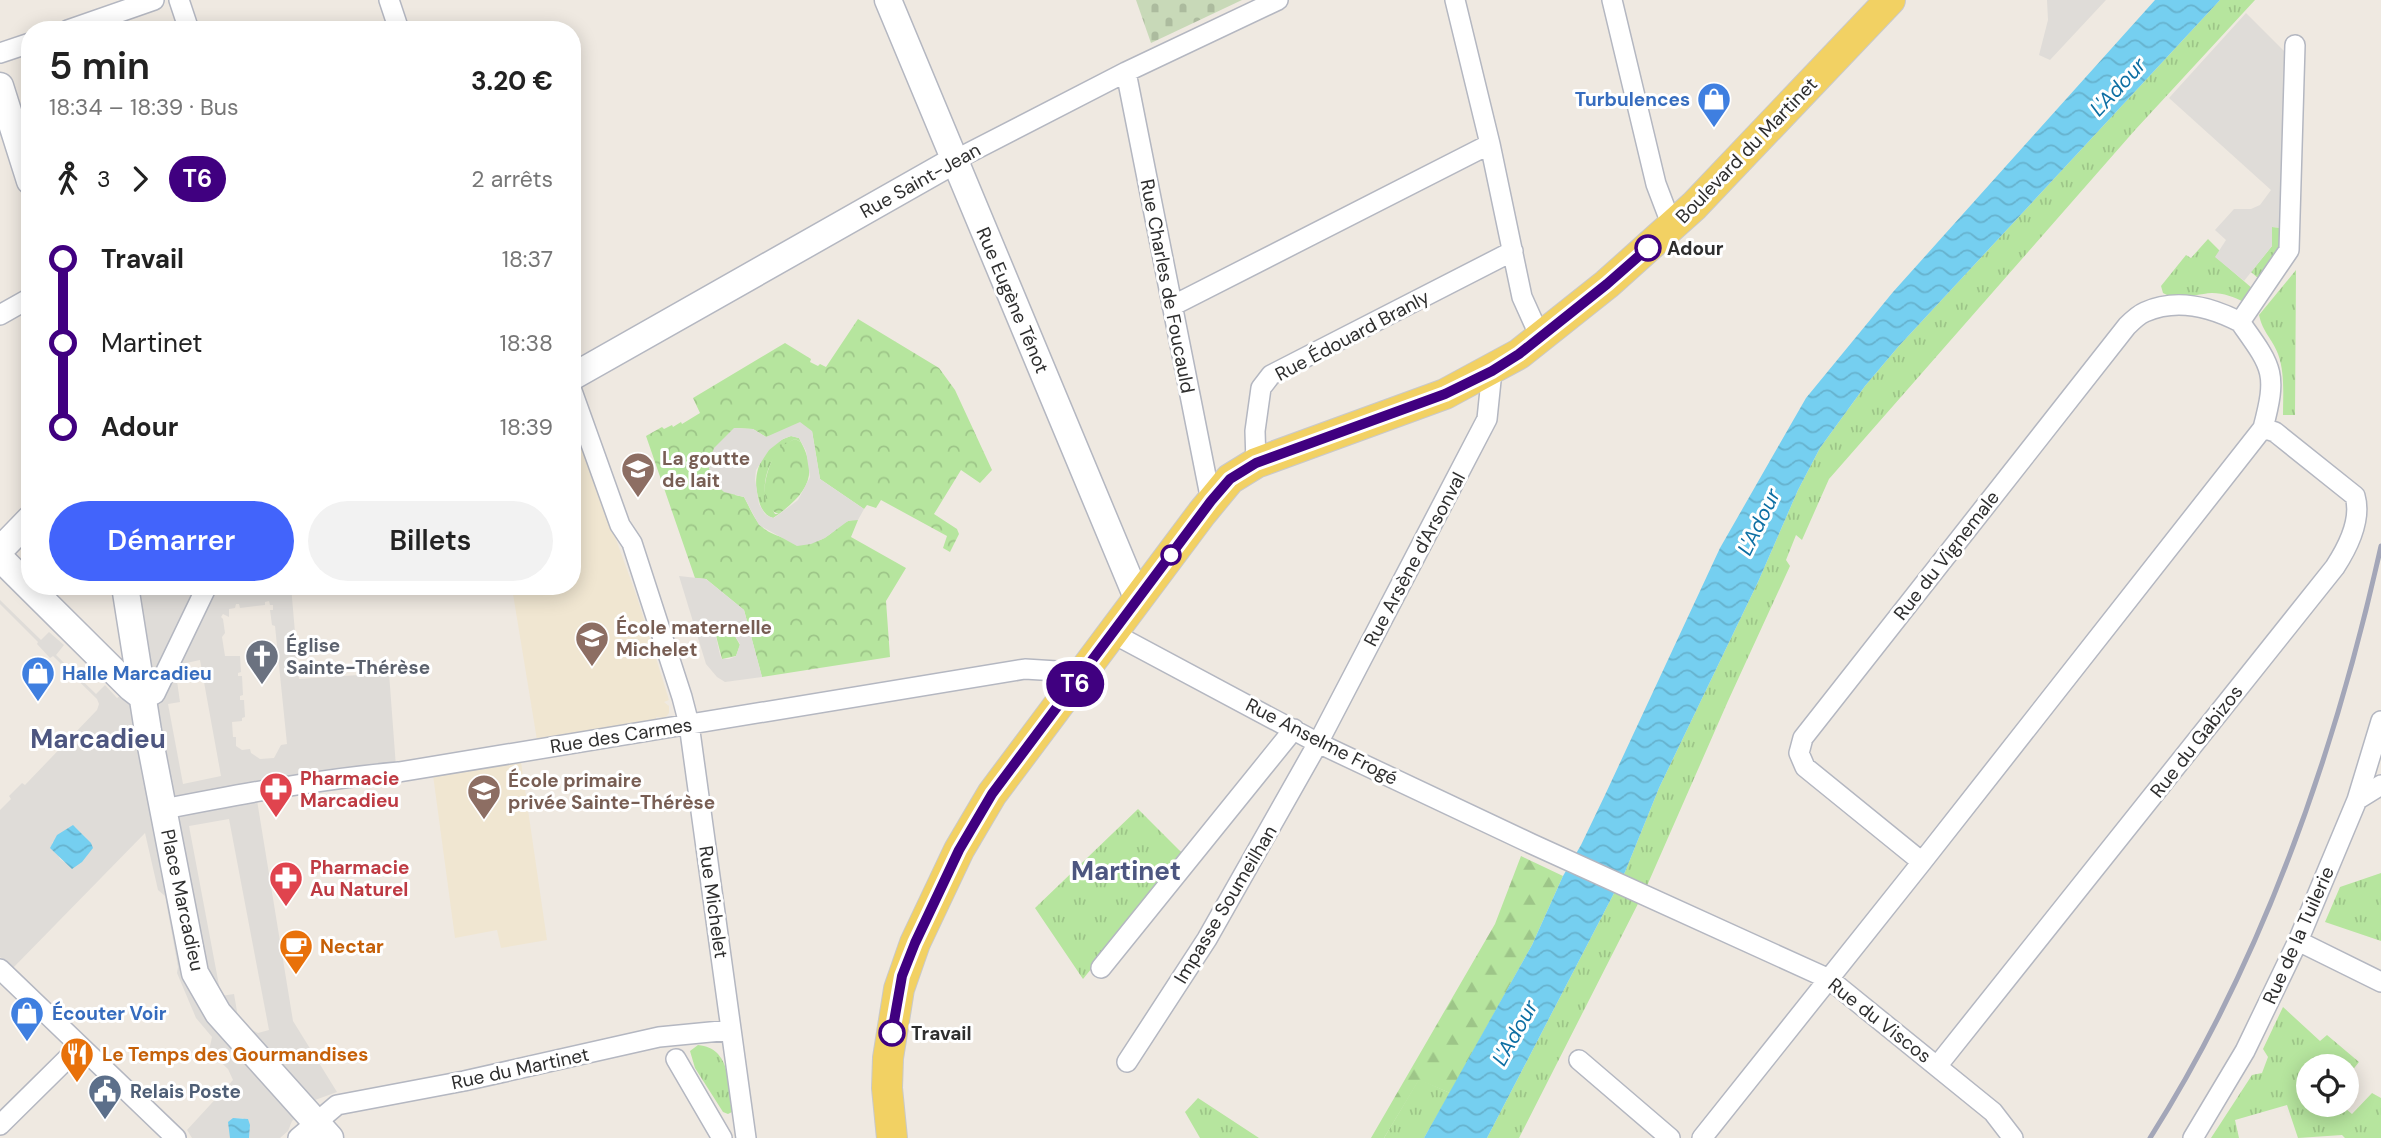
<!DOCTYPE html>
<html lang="fr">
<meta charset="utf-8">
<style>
:root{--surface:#fff;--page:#f2f2f2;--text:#222;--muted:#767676;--accent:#4264fb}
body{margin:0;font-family:"DM Sans",sans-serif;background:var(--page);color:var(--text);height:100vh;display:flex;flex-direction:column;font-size:26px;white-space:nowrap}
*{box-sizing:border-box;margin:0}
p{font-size:23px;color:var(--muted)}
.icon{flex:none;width:38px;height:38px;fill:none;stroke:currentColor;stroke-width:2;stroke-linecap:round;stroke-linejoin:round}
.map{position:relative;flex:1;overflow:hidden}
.panel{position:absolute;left:21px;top:21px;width:560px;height:574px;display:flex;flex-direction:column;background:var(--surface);border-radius:28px;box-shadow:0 4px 18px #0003}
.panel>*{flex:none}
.badge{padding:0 14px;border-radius:23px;font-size:24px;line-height:46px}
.fabs{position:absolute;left:2296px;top:1054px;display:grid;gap:14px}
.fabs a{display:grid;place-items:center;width:63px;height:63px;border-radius:50%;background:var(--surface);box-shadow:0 4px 18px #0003;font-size:35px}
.map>.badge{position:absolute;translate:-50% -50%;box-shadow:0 0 0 4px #fff}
.legs{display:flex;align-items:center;gap:10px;height:77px;padding:0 28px;font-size:23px}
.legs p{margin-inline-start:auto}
.headline{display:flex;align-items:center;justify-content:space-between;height:119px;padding:0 28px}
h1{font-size:38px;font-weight:600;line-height:52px}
.primary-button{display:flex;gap:14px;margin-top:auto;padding:14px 28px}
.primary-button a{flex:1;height:80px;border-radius:42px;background:var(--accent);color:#fff;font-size:28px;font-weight:600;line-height:80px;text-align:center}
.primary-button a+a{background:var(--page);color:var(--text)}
ul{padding:0 28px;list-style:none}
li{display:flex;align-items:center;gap:24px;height:84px;font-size:26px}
li i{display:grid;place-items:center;width:10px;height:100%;margin:0 9px;background:currentColor}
li i::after{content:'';width:18px;height:18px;margin:-9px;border:5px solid;border-radius:50%;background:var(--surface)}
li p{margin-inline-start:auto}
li:first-child i{background:linear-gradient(#0000 50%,currentColor 0)}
li:last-child i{background:linear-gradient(currentColor 50%,#0000 0)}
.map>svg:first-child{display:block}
.education{fill:#f0e6d1}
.grass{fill:url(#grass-tufts)}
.forest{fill:url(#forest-firs)}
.cemetery{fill:url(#cemetery-stones)}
.park{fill:url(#park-crowns)}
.plaza{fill:#dfdcd8;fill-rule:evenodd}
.water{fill:url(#water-waves)}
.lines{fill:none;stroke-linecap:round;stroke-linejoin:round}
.street-casing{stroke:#b4b7c1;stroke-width:22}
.secondary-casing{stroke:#b4b7c1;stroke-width:29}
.primary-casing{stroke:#c9c9c9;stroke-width:32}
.street{stroke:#fff;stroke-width:19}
.secondary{stroke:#fff;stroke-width:26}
.primary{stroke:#f2d163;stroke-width:30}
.rail{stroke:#a3a6b8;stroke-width:5}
.line-1-casing{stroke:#fff;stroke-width:16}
.line-1{stroke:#400080;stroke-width:10}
.stop-1-dot{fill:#fff;stroke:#400080;stroke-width:3.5}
.labels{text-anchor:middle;stroke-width:6;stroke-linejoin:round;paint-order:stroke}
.shop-label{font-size:19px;font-weight:bold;fill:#366cbe;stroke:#fff;text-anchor:start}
.street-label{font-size:19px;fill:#2e2e2e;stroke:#fff}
.stop-label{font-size:19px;font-weight:bold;fill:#2e2e2e;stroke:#fff;text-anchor:start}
.education-label{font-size:19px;font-weight:bold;fill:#785e54;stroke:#fff;text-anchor:start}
.worship-label{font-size:19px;font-weight:bold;fill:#5b616d;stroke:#fff;text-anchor:start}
.health-label{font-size:19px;font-weight:bold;fill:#be3a42;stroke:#fff;text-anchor:start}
.food-label{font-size:19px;font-weight:bold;fill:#c56008;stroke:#fff;text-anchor:start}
.service-label{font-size:19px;font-weight:bold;fill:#4e5e75;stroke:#fff;text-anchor:start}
.water-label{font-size:21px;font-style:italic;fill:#0d6fa3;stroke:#fff}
.district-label{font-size:26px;font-weight:bold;fill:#4d5680;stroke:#fff}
</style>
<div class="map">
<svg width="2381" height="1138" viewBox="0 0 2381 1138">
<defs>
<pattern id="grass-tufts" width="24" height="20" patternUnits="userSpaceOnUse" patternTransform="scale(1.75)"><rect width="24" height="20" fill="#b6e59e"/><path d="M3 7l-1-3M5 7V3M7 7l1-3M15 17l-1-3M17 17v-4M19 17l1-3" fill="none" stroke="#9dc588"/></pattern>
<pattern id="forest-firs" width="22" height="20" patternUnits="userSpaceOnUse" patternTransform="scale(1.75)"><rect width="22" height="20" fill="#b6e59e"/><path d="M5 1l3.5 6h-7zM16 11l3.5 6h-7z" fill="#9dc588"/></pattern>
<pattern id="cemetery-stones" width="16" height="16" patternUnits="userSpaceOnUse" patternTransform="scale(1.75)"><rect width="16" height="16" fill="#c8d9b8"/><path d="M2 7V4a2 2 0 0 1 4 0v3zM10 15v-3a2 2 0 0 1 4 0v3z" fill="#acbb9e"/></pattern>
<pattern id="park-crowns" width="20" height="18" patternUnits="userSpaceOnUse" patternTransform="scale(1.75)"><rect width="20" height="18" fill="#b6e59e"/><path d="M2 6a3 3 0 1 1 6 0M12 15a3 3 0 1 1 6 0" fill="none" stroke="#9dc588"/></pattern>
<pattern id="water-waves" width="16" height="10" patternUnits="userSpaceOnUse" patternTransform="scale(1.75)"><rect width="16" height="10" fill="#75cff0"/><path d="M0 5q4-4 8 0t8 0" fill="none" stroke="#66b2ce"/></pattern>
</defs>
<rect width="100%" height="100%" fill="#efe9e1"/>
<path class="education" d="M572 419 637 597 669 700 664 702 669 706V713L665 718 656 717V721L537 740 512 588 508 586H572Z
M521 762 547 940 501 948 497 930 455 938 433 775Z"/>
<path class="grass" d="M2220 0H2255L2135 130 1829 479 1802 540 1796 535 1786 560 1790 566 1728 701 1646 888 1519 1138H1487L1625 872 1659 788 1758 582 1798 490 1820 448 1865 386 1898 347Z
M2272 227 2283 228 2280 253 2259 279 2251 272 2272 246Z
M2208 239 2220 251 2216 257 2253 289 2244 302C2234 297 2224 293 2212 293 2195 294 2178 302 2163 293L2161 286 2186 255 2191 258Z
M2296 270 2295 415H2283C2283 395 2285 373 2278 354 2272 338 2263 333 2259 315Z
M791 436 799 438 801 442 795 439C776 448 763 471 765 493 765 500 771 507 775 514H779L773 518C764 515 760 507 758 497 751 471 764 444 791 436Z
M1138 809 1184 855 1083 979 1035 908Z
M2381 873V941L2325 922 2340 887Z
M2283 1007 2320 1041 2327 1035 2359 1062 2347 1077V1066H2308V1104H2340L2352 1114 2372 1093 2381 1098V1138H2345L2342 1135 2298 1138 2287 1105 2235 1120 2239 1138H2211L2252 1075 2262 1073 2268 1057 2263 1049Z
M698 1045C732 1048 728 1086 732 1112L728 1114 723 1112 695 1068 690 1051Z
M1419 1079 1450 1093 1424 1138H1384Z
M1198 1098 1259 1138H1200L1185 1112Z"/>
<path class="forest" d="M1521 856 1563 876 1532 945 1450 1093 1419 1080 1384 1138H1371L1495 924Z"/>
<path class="cemetery" d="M1136 0H1242L1151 43Z"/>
<path class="park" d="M858 319 939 368 955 390 992 470 980 483 961 470 934 514 957 529 959 534 950 552 943 548 947 536 881 500 876 508 867 505 864 509 820 479 812 431 766 437 753 429 734 428 735 495 744 497C749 506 754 519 761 526 773 538 810 547 824 538 836 532 843 518 858 520L851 537 906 568 886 601 890 657 762 677 744 610 706 579 695 578 646 436 662 427 664 429 672 425 673 427 681 422 682 424 700 413 693 398 785 343 811 359 810 362 818 366 820 364 826 367Z
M795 439 801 442C819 476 806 493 779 514 754 507 767 462 780 448 784 444 789 442 795 439Z
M720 628 732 631 740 645 736 656 722 659 715 632Z"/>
<path class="plaza" d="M2047 0H2106L2050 60 2039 55 2048 20Z
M2246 13 2285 52 2283 228 2272 227V246L2244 281 2215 257 2226 240 2215 230 2234 209H2251L2260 205 2271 190 2169 98Z
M800 422 812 431 820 479 864 509 858 520 848 521 825 538 811 544 797 546 759 525 744 497 724 492 712 481 708 464 714 448 734 428 753 429 766 437ZM791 436 799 438 806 451 810 477 798 500 774 518 770 517 765 514 759 504 755 479 756 470 769 450 783 439Z
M679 576 706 579 744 610 762 677 725 682 717 677 706 664ZM720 628 732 631 740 644 736 656 729 659H722L720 655 715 632Z
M156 586H215L221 590 234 586H291L299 679 389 673 396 767 255 788 293 1021 337 1092 315 1100 292 1121 288 1131 280 1138H249L250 1125 243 1118H236L230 1130V1138H192L187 1130 233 1080 228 1069 209 1051 212 1037 196 1018 177 973 178 967 165 896 158 890 145 833 12 969 0 957V810L11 799 9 796 22 783 25 785 97 710 99 704 97 699 53 656 50 658 37 644 38 642 0 604V600L41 640 49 632 64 645 56 655 96 694 105 685 117 698 131 688 133 597ZM269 601 270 605H273V610H270L272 625 275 626 287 744 281 745 274 758 260 759 251 753 250 749 242 750 236 746V737H233L232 722 242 721V718L245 717 244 700H240V696L243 695 242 676H238V673L241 672 240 656H225L222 637 225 633 223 619 221 617 223 614 229 617V609L235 608 236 604H239L240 608 265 605V602ZM200 660 221 776 183 784 168 704 180 702 177 681 186 663ZM229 819 269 1030 258 1033 239 1023 234 994 221 996 189 826ZM75 827 86 838 89 852 76 865 67 864 60 859 52 843 66 830Z"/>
<path class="water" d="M2155 0H2220L1898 347 1865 386 1820 448 1798 490 1758 582 1659 788 1625 872 1487 1138H1424L1532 945 1563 876 1581 845 1605 795 1720 548 1806 398 1893 292Z
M73 825 91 843 93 848 82 862 72 869 50 848 57 835Z
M233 1118 248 1119 250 1125 249 1138H230L228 1122Z"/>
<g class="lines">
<g class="street-casing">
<path id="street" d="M179 0 189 30
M389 0 399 30
M1455 0 1490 144 1522 297 1540 337
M1612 0 1656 184 1672 226
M68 30 154 0
M0 53 30 43
M1126 72 1211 501
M955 160 1126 72 1278 0
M1172 306 1490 144
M0 315 30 298
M572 391 620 525 632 543 682 697 689 724 746 1138
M1256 463 1255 431 1261 388 1271 375 1513 251
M1114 634 1318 743 1532 844 1829 979 1993 1112 2013 1138
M144 698 155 694 207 586
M2357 800 2381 785
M164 809C241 794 320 779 399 772L1025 669 1057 671 1075 684
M1922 862 1805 767 1799 753 1803 738 2127 326C2132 321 2138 315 2145 312 2176 298 2211 307 2240 322L2289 250 2295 45
M2298 941 2381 982
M1101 968 1294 729
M0 969 176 1138
M676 1059 722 1138
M1579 1060 1670 1138
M1127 1062 1207 939 1318 743 1487 419 1492 371
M1938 1065 2335 567C2348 547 2362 520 2355 496L2275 432 2263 428
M0 1125 80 1046
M298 1138 337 1105 464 1081 659 1037 731 1030
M1702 1138 1922 862 2263 428C2278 372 2272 367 2240 322
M2193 1138 2245 1051 2298 941 2357 800 2381 721"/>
</g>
<g class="secondary-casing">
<path id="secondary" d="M888 0 1138 600
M0 86 30 181
M572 377 955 160
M0 550 30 519
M0 558 131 688 144 698
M125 586 148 731 195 973 218 1013 330 1138"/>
</g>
<g class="primary-casing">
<path id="primary" d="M892 1138 887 1088 888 1058 899 989 915 943 959 850 992 794 1202 513 1230 479 1256 463 1445 394 1519 354 1607 284 1694 206 1890 0"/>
</g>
<use href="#street" class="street"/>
<use href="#secondary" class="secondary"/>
<use href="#primary" class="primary"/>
<path class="rail" d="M2150 1138C2264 958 2335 753 2381 546"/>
</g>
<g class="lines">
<g class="line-1-casing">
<path id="line-1" d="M892 1033 902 976 915 943 959 850 992 794 1211 501 1230 479 1256 463 1445 394 1492 371 1519 354 1607 284 1648 248"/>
</g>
<use href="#line-1" class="line-1"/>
</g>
<defs>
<g id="shop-pin" transform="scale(1.75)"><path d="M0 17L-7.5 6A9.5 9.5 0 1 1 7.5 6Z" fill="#3f7fe0" stroke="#fff"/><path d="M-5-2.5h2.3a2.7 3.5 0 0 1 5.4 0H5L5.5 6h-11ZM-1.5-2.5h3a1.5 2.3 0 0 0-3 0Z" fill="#fff"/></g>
<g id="school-pin" transform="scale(1.75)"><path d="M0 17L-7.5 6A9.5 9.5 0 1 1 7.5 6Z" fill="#8d6e63" stroke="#fff"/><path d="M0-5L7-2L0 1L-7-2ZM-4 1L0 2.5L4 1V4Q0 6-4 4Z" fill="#fff"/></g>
<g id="church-pin" transform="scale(1.75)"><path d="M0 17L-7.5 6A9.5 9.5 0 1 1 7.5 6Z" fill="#6b7280" stroke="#fff"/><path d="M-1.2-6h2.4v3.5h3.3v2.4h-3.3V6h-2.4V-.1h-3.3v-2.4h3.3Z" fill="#fff"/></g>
<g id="pharmacy-pin" transform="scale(1.75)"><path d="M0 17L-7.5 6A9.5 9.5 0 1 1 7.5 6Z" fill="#e0444e" stroke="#fff"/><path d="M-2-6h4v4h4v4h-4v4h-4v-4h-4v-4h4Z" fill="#fff"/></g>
<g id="cafe-pin" transform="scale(1.75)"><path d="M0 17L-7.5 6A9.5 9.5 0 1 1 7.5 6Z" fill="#e8710a" stroke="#fff"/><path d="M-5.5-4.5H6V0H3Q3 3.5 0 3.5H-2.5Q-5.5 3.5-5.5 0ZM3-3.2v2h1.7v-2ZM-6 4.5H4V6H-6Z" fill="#fff"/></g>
<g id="restaurant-pin" transform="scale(1.75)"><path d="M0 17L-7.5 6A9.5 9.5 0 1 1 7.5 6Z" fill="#e8710a" stroke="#fff"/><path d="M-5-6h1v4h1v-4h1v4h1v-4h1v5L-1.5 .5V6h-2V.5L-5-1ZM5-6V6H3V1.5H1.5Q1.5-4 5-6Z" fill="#fff"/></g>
<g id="civic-pin" transform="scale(1.75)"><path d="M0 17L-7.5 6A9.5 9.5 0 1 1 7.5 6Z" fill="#5c6f8a" stroke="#fff"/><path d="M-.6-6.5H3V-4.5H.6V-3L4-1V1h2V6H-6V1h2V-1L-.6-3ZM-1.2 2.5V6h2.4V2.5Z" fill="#fff"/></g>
</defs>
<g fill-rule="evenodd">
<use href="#shop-pin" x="1714" y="99"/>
<use href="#school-pin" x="638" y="469"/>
<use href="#school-pin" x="592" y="638"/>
<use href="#church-pin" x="262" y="656"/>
<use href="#shop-pin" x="38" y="673"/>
<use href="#pharmacy-pin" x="276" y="789"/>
<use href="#school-pin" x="484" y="791"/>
<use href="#pharmacy-pin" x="286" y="878"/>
<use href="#cafe-pin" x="296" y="946"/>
<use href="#shop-pin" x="27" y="1013"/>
<use href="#restaurant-pin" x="77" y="1054"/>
<use href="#civic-pin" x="105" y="1091"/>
</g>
<g class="stop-1-dot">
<circle cx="1648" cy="248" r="12"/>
<circle cx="1171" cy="555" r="9"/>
<circle cx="892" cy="1033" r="12"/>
</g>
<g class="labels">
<g class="shop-label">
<text x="1690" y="106" text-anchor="end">Turbulences</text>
<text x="62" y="680">Halle Marcadieu</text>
<text x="52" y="1020">Écouter Voir</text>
</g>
<g class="street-label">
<text transform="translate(1746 150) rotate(-46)" y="7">Boulevard du Martinet</text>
<text transform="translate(920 180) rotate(-29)" y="7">Rue Saint-Jean</text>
<text transform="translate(1168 286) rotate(79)" y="7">Rue Charles de Foucauld</text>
<text transform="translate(1013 300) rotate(67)" y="7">Rue Eugène Ténot</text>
<text transform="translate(1352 335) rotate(-28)" y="7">Rue Édouard Branly</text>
<text transform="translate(1946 555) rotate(-52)" y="7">Rue du Vignemale</text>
<text transform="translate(1414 559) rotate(-62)" y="7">Rue Arsène d'Arsonval</text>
<text transform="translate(621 735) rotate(-9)" y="7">Rue des Carmes</text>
<text transform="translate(1322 741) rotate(27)" y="7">Rue Anselme Frogé</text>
<text transform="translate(2196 741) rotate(-52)" y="7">Rue du Gabizos</text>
<text transform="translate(183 900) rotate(78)" y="7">Place Marcadieu</text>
<text transform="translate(714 902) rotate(82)" y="7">Rue Michelet</text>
<text transform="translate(1225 904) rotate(-59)" y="7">Impasse Soumeilhan</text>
<text transform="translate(2298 935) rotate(-66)" y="7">Rue de la Tuilerie</text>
<text transform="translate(1880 1020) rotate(38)" y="7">Rue du Viscos</text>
<text transform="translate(520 1068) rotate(-12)" y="7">Rue du Martinet</text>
</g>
<g class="stop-label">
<text x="1667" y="255">Adour</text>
<text x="911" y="1040">Travail</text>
</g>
<g class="education-label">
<text x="662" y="465">La goutte<tspan x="662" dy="22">de lait</tspan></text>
<text x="616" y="634">École maternelle<tspan x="616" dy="22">Michelet</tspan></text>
<text x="508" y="787">École primaire<tspan x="508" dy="22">privée Sainte-Thérèse</tspan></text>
</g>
<g class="worship-label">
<text x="286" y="652">Église<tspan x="286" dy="22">Sainte-Thérèse</tspan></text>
</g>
<g class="health-label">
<text x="300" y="785">Pharmacie<tspan x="300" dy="22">Marcadieu</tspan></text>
<text x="310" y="874">Pharmacie<tspan x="310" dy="22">Au Naturel</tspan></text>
</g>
<g class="food-label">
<text x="320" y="953">Nectar</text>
<text x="102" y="1061">Le Temps des Gourmandises</text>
</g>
<g class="service-label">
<text x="130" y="1098">Relais Poste</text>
</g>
<g class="water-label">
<text transform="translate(2118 87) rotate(-47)" y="7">L'Adour</text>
<text transform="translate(1759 522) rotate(-64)" y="7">L'Adour</text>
<text transform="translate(1515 1033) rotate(-61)" y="7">L'Adour</text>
</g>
<g class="district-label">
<text x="98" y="748">Marcadieu</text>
<text x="1126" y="880">Martinet</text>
</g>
</g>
</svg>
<div class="fabs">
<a><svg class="icon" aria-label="locate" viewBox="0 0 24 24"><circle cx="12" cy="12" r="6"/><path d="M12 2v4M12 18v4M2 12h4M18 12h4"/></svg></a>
</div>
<b class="badge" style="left:1075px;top:684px;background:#400080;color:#fff">T6</b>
<section class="panel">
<div class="headline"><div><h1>5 min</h1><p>18:34 – 18:39 · Bus</p></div><b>3.20 €</b></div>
<div class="legs"><svg class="icon" aria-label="walk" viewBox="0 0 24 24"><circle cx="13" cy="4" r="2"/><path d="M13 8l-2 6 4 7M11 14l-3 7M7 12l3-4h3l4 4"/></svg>3<svg class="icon" aria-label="forward" viewBox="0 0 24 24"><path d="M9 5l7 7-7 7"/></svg><b class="badge" style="background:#400080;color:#fff">T6</b><p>2 arrêts</p></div>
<ul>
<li><i style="color:#400080"></i><b>Travail</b><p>18:37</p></li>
<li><i style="color:#400080"></i><span>Martinet</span><p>18:38</p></li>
<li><i style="color:#400080"></i><b>Adour</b><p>18:39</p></li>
</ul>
<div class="primary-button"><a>Démarrer</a><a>Billets</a></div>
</section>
</div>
